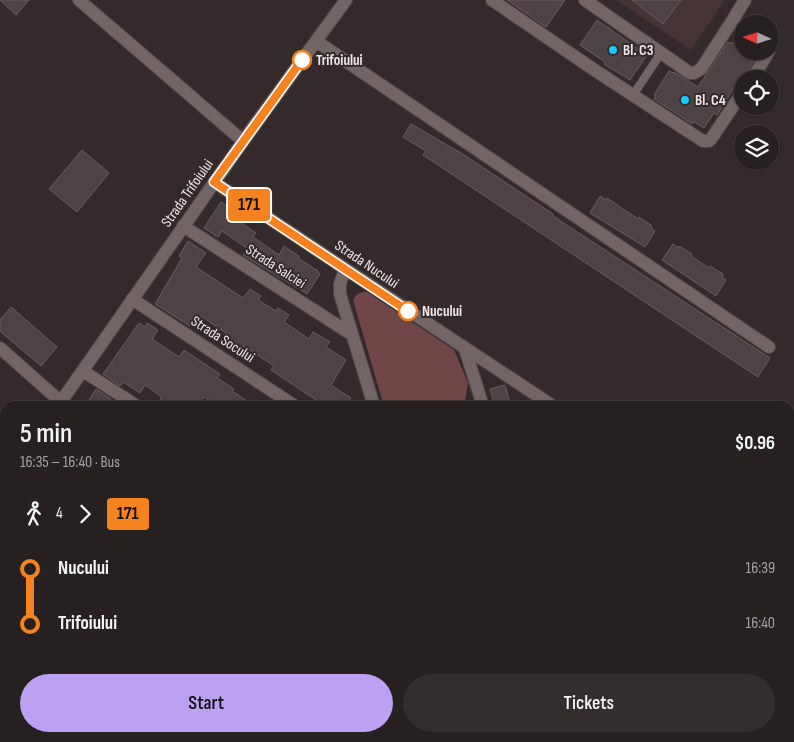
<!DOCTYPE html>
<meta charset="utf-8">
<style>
:root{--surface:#272020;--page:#332d2d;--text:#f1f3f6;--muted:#a4a3a5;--line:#433e3e;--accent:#bca0f2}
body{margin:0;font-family:"Sofia Sans Condensed",sans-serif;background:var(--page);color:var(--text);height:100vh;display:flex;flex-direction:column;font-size:19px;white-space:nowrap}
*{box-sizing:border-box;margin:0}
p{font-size:16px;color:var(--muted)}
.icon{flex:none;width:28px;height:28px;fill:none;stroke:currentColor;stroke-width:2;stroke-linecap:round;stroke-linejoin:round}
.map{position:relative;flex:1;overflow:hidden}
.details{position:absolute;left:0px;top:401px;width:795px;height:341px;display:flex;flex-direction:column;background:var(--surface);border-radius:15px 15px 0 0;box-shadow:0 1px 4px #0004,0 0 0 1px var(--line)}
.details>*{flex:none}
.badge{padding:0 10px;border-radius:4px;font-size:18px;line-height:32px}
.needle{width:32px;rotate:274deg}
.tools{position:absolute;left:734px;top:15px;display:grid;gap:10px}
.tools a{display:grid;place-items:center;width:45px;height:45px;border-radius:50%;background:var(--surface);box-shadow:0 1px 4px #0004,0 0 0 1px var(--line);font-size:25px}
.map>.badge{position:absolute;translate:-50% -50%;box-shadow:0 0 0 2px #fff}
.legs{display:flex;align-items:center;gap:8px;height:55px;padding:0 20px;font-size:16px}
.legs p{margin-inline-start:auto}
.headline{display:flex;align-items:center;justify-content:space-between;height:85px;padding:0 20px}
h1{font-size:28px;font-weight:600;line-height:38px}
.cta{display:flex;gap:10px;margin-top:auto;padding:10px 20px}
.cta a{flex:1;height:58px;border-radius:30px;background:var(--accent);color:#111;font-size:20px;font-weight:600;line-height:58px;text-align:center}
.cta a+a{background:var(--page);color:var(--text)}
ul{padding:0 20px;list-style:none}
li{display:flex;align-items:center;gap:18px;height:55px;font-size:19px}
li i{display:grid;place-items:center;width:8px;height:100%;margin:0 6px;background:currentColor}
li i::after{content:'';width:12px;height:12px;margin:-6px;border:4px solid;border-radius:50%;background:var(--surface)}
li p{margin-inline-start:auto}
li:first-child i{background:linear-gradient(#0000 50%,currentColor 0)}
li:last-child i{background:linear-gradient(currentColor 50%,#0000 0)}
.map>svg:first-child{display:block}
.built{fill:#443435}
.green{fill:#714649}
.building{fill:#4e4344;stroke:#685d5d}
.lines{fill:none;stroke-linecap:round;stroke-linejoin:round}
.lane-casing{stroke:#4e4646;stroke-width:9}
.street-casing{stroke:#4e4646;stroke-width:14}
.lane{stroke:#716566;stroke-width:8}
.street{stroke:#716566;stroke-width:12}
.line-1-casing{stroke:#fff;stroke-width:11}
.line-1{stroke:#f58220;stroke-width:8}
.poi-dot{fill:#18cafc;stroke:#342a2b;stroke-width:2}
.stop-1-dot{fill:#fff;stroke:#f58220;stroke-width:2.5}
.labels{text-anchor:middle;stroke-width:4;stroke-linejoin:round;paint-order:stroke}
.poi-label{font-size:15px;font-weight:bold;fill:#eee7e7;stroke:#342a2b;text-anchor:start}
.stop-label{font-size:15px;font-weight:bold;fill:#eee7e7;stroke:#342a2b;text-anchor:start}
.street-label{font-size:15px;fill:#eee7e7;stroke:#342a2b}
</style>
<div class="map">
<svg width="794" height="742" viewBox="0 0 794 742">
<rect width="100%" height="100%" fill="#342a2b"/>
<path class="built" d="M616 0H725L691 50Z"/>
<path class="green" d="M363 292H367L454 350 468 383 464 406H384L353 300 357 294Z"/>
<path class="building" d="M0 0H29L16 15Z
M507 0H565L546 27Z
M632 0H681L663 24Z
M597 20 647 55 630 80 604 64 605 62 580 45Z
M728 42 730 44 731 42 742 49V51H746L754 57V60L740 83 738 81 717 115 714 113 704 128 694 122 692 124 654 99 656 96 654 95 669 71 673 73 674 72 698 87Z
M411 124 461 153 553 214V216L770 358 758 377 423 155 426 151 403 137Z
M82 150 109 173 77 212 49 189Z
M600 196 606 200 607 198 638 219 639 217 652 226 651 228 655 231 645 247 590 213Z
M221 202 235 211 231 216 256 233 253 237 279 255 284 246 299 256 298 258 318 271V273L320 274 307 294 243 255 248 249 222 231 218 237 204 228Z
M188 241 206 253 196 267 243 298 250 289 261 296 258 300 276 311 278 308 289 315 284 322 309 339 313 332 330 342 326 347 346 360 331 385 351 398 345 406H325L271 370 274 366 244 346 242 349 224 336 226 333 201 316 196 323 193 321 190 326 155 304 182 258 179 256Z
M673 244 678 248 679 246 692 254 691 256 709 268 710 266 723 274 722 277 726 280 716 296 662 260Z
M11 307 57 347 41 366 0 331V320Z
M139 323 145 327 147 323 158 330 152 339 179 357 184 350 220 374 217 378 234 389 232 391 255 406H218L204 397 197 406H170L160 399 162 397 145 385 140 393 123 382 120 386 103 374Z
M505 385 511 406H495L490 389Z
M96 389 111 399 107 406H85Z"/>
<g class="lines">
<g class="lane-casing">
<path id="lane" d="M633 95 661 53"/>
</g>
<g class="street-casing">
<path id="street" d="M79 0 243 141
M492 0 596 71 703 141H709L711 139 742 93
M585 0 690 73H694L701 69 732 21 742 28
M732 21 745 0
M316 41 769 347
M752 79 769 51
M214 182 553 406
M183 226 351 334
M345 269 340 284V294L374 406
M132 299 295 406
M0 348 61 402
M465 349 483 406
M83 371 137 406
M58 406 251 130 346 0
M0 422 5 426
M0 442 5 436
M0 491 5 484
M0 527 5 530
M790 562 794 565
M0 611 5 614
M0 675 5 679
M790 684 794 679
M85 738 91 742
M192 738 199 742
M319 738 326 742
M584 738 585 742
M356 742 357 738
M383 742 385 738
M543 742 546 738
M654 742 657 738
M748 742 751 738"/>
</g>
<use href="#lane" class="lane"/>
<use href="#street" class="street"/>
</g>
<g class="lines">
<g class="line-1-casing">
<path id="line-1" d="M302 60 214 182 408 311"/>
</g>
<use href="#line-1" class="line-1"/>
</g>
<g class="poi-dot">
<circle cx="613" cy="50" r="5"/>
<circle cx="685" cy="100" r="5"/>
</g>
<g class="stop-1-dot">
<circle cx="302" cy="60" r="9"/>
<circle cx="408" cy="311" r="9"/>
</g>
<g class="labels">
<g class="poi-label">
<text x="623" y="55">Bl. C3</text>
<text x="695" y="105">Bl. C4</text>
</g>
<g class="stop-label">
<text x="316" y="65">Trifoiului</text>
<text x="422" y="316">Nucului</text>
</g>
<g class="street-label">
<text transform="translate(187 193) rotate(-55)" y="5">Strada Trifoiului</text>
<text transform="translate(367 264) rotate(34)" y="5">Strada Nucului</text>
<text transform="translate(276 266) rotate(33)" y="5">Strada Salciei</text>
<text transform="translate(223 339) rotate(33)" y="5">Strada Socului</text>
</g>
</g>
</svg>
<div class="tools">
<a><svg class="needle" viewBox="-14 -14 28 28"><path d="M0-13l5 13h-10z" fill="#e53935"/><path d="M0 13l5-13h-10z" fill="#a4a3a5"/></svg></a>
<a><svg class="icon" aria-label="locate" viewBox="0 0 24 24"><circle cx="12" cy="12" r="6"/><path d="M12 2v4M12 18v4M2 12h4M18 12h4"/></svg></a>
<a><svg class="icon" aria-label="layers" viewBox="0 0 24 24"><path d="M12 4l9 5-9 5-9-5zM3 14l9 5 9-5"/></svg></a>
</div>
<b class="badge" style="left:249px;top:205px;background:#f58220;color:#111">171</b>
<section class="details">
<div class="headline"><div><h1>5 min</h1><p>16:35 – 16:40 · Bus</p></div><b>$0.96</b></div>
<div class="legs"><svg class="icon" aria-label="walk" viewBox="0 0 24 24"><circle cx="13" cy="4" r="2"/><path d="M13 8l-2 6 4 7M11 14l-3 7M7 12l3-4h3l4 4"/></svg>4<svg class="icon" aria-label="forward" viewBox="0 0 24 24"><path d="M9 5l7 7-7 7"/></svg><b class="badge" style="background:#f58220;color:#111">171</b></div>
<ul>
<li><i style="color:#f58220"></i><b>Nucului</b><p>16:39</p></li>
<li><i style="color:#f58220"></i><b>Trifoiului</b><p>16:40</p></li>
</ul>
<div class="cta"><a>Start</a><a>Tickets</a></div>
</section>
</div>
